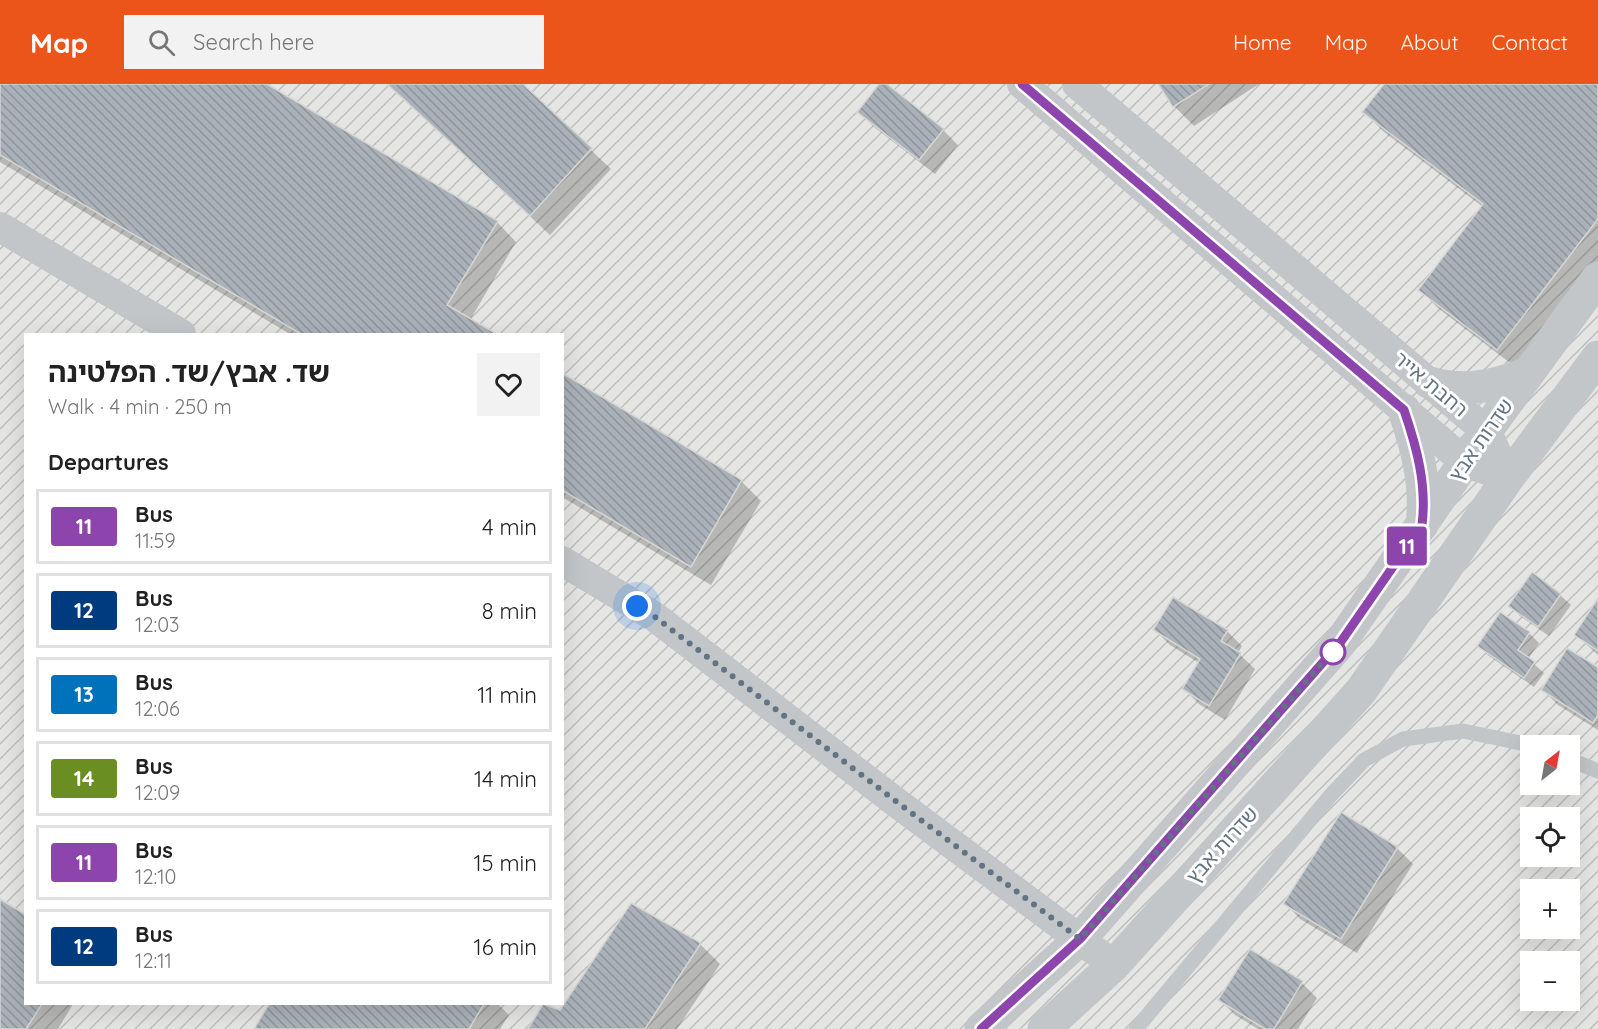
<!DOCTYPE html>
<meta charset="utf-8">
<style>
:root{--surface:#fff;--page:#f2f2f2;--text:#222;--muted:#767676;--line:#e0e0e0;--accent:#ec5519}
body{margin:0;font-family:Quicksand,"Noto Sans Hebrew",sans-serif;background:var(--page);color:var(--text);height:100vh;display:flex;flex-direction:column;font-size:22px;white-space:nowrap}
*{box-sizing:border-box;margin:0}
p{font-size:20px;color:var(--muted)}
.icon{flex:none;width:33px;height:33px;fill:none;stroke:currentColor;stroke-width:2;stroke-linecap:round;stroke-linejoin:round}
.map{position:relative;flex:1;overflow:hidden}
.side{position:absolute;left:24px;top:249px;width:540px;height:672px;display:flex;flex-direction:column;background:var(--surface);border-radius:0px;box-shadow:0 6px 24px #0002}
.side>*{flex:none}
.badge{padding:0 12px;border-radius:4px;font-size:21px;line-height:39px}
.needle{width:39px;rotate:31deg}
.fabs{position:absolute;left:1520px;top:651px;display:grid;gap:12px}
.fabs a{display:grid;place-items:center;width:60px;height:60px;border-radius:0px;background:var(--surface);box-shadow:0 6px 24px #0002;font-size:30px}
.you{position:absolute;width:30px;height:30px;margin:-15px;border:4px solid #fff;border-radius:50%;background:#1a73e8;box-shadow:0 0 0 9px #1a73e833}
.map>.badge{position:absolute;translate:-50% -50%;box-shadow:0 0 0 3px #fff}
h2{padding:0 24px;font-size:22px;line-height:54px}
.round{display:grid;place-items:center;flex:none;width:63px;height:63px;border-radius:0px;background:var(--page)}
.headline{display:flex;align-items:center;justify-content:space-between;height:102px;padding:0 24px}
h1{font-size:28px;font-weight:700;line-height:45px}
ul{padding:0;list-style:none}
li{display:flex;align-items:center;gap:18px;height:75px;margin:0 12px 9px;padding:0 12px;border:3px solid var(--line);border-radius:0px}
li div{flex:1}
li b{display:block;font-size:22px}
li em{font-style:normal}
li .badge{min-width:66px;font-weight:700;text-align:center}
header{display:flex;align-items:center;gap:36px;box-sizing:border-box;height:84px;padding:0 30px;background:var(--accent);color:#fff}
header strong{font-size:28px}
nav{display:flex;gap:33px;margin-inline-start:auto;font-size:21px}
.search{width:420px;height:54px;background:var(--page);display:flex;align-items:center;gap:15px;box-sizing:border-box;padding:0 21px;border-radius:0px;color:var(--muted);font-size:22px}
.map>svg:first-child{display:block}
.industrial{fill:url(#industrial-furrows);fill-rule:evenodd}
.shadow{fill:#0003}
.building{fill:url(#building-back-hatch);stroke:#d6d6d4;stroke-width:1.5}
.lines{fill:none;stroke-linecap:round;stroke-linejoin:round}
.service{stroke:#c2c6c9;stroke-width:15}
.minor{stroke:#c2c6c9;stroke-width:30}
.tertiary{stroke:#c2c6c9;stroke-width:33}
.line-casing{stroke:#fff;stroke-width:14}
.line{stroke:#8e44ad;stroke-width:9}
.walk{stroke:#627384;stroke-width:6;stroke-dasharray:0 10.8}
.stop-dot{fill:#fff;stroke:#8e44ad;stroke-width:3}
.labels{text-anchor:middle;stroke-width:6;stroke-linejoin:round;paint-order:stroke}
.street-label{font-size:20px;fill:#627384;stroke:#fff}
</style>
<header>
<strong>Map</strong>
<div class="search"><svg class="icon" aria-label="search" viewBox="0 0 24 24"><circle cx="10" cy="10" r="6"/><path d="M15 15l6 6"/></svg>Search here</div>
<nav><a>Home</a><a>Map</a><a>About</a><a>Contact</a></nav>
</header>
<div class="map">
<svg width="1598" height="945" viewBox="0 0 1598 945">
<defs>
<pattern id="industrial-furrows" width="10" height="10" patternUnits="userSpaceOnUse" patternTransform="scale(1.5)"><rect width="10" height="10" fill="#e5e6e4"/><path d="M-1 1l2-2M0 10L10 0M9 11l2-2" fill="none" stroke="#bdbfbe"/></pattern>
<pattern id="building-back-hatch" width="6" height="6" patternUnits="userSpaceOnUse" patternTransform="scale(1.5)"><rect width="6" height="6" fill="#aab1b8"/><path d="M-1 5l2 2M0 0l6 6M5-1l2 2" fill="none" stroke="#8e949b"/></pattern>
</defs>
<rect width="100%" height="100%" fill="#f5f5f1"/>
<path class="industrial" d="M0 0H1598V945H0ZM26 250H562V920H26ZM1530 662H1569V700H1530ZM1530 734H1569V772H1530ZM1530 806H1569V844H1530ZM1530 878H1569V916H1530Z"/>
<path class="shadow" d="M0 0H264L497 138 516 158 470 236 494 250H290L0 78Z
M387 0H521L611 85 550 151Z
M881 0H884L943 46 958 61 935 90 874 43 859 28Z
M1159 0H1259L1194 42 1174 22Z
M1386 0H1598V180L1518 285 1439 225 1420 206 1483 123 1384 48 1364 28Z
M562 291 741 397 761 417 711 501 562 413Z
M1532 490 1560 511 1571 521 1549 552 1520 532 1510 522Z
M1598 517V571L1576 551Z
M1155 546 1227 547 1242 562 1238 569 1255 585 1225 636 1199 620 1184 605 1199 579 1170 561Z
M1529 549 1539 559 1528 575 1544 589 1534 603 1489 572 1478 562Z
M1598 585V646L1558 621 1543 606Z
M1341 730 1397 764 1413 780 1357 869 1300 835 1285 819Z
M0 817 26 920H73L58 945H0Z
M631 821 700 860 720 880 677 945H530L560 928Z
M1302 899 1317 914 1298 945H1258L1235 931 1220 916Z
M271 920H498L509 931 500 945H256Z"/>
<path class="building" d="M0 0H267L498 137 447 221 497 250H301L0 71Z
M387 0H523L592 64 530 132Z
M879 0H887L944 45 919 76 857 28Z
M1158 0H1209L1173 23Z
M1384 0H1598V135L1497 266 1418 206 1483 120 1362 28Z
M562 289 742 396 691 483 562 406Z
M1532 488 1561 510 1538 543 1508 522Z
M1173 513 1228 546 1221 557 1241 569 1209 622 1182 605 1200 575 1153 546Z
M1598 514V567L1574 551Z
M1500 528 1530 548 1518 566 1535 578 1524 594 1477 562Z
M1567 564 1598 583V631L1593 639 1541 606Z
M1341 728 1398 763 1341 855 1283 820Z
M0 815 26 831V920H42L26 945H0Z
M631 819 701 859 645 945H528L543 920 560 926Z
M1250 865 1303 897 1274 945H1265L1218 916Z
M269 920H484L469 945H254Z"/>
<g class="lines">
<path class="service" d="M1569 675 1598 687
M1136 945 1330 712 1364 676 1403 655 1463 647 1535 662"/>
<path class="minor" d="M1022 0 1465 378 1508 394
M1077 0 1486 347 1497 370
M0 143 181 250
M562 477 655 533 897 719 1114 881"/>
<path class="tertiary" d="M1430 299C1464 309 1496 302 1528 289
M1404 326C1417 364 1427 400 1422 441
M981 945 1080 855 1340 559 1486 347 1598 194
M1044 945 1114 881 1361 607 1508 394 1598 273"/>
</g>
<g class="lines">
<g class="line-casing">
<path id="line" d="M981 945 1080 855 1340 559 1422 441C1427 401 1417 364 1404 326L1022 0"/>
</g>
<use href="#line" class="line"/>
<path class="walk" d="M637 522 655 533 897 718 1080 855 1340 559 1333 568"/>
</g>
<circle class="stop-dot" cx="1333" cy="568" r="12"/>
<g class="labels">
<g class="street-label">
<text transform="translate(1431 300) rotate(40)" y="7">רחבת אייר</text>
<text transform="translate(1481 356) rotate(-55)" y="7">שדרות אבץ</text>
<text transform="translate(1222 761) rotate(-48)" y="7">שדרות אבץ</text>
</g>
</g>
</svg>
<div class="fabs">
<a><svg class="needle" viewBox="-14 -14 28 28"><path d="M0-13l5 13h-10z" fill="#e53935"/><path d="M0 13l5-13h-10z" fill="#767676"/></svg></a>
<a><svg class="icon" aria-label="locate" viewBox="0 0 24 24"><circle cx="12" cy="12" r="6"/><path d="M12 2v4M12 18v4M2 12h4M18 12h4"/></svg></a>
<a>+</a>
<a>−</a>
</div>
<div class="you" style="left:637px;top:522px"></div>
<b class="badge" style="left:1407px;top:462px;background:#8e44ad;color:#fff">11</b>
<section class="side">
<div class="headline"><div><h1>שד. אבץ/שד. הפלטינה</h1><p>Walk · 4 min · 250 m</p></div><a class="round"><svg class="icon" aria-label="heart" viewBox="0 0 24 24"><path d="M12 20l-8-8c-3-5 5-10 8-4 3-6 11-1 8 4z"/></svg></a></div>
<h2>Departures</h2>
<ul>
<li><span class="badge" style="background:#8e44ad;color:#fff">11</span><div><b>Bus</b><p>11:59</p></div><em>4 min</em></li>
<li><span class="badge" style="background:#003b80;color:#fff">12</span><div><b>Bus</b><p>12:03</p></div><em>8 min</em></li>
<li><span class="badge" style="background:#0072bc;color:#fff">13</span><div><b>Bus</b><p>12:06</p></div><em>11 min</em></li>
<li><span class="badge" style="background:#6b8e23;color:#fff">14</span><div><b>Bus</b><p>12:09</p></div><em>14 min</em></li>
<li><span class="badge" style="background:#8e44ad;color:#fff">11</span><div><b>Bus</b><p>12:10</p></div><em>15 min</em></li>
<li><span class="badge" style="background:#003b80;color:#fff">12</span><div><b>Bus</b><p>12:11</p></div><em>16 min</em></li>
</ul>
</section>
</div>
